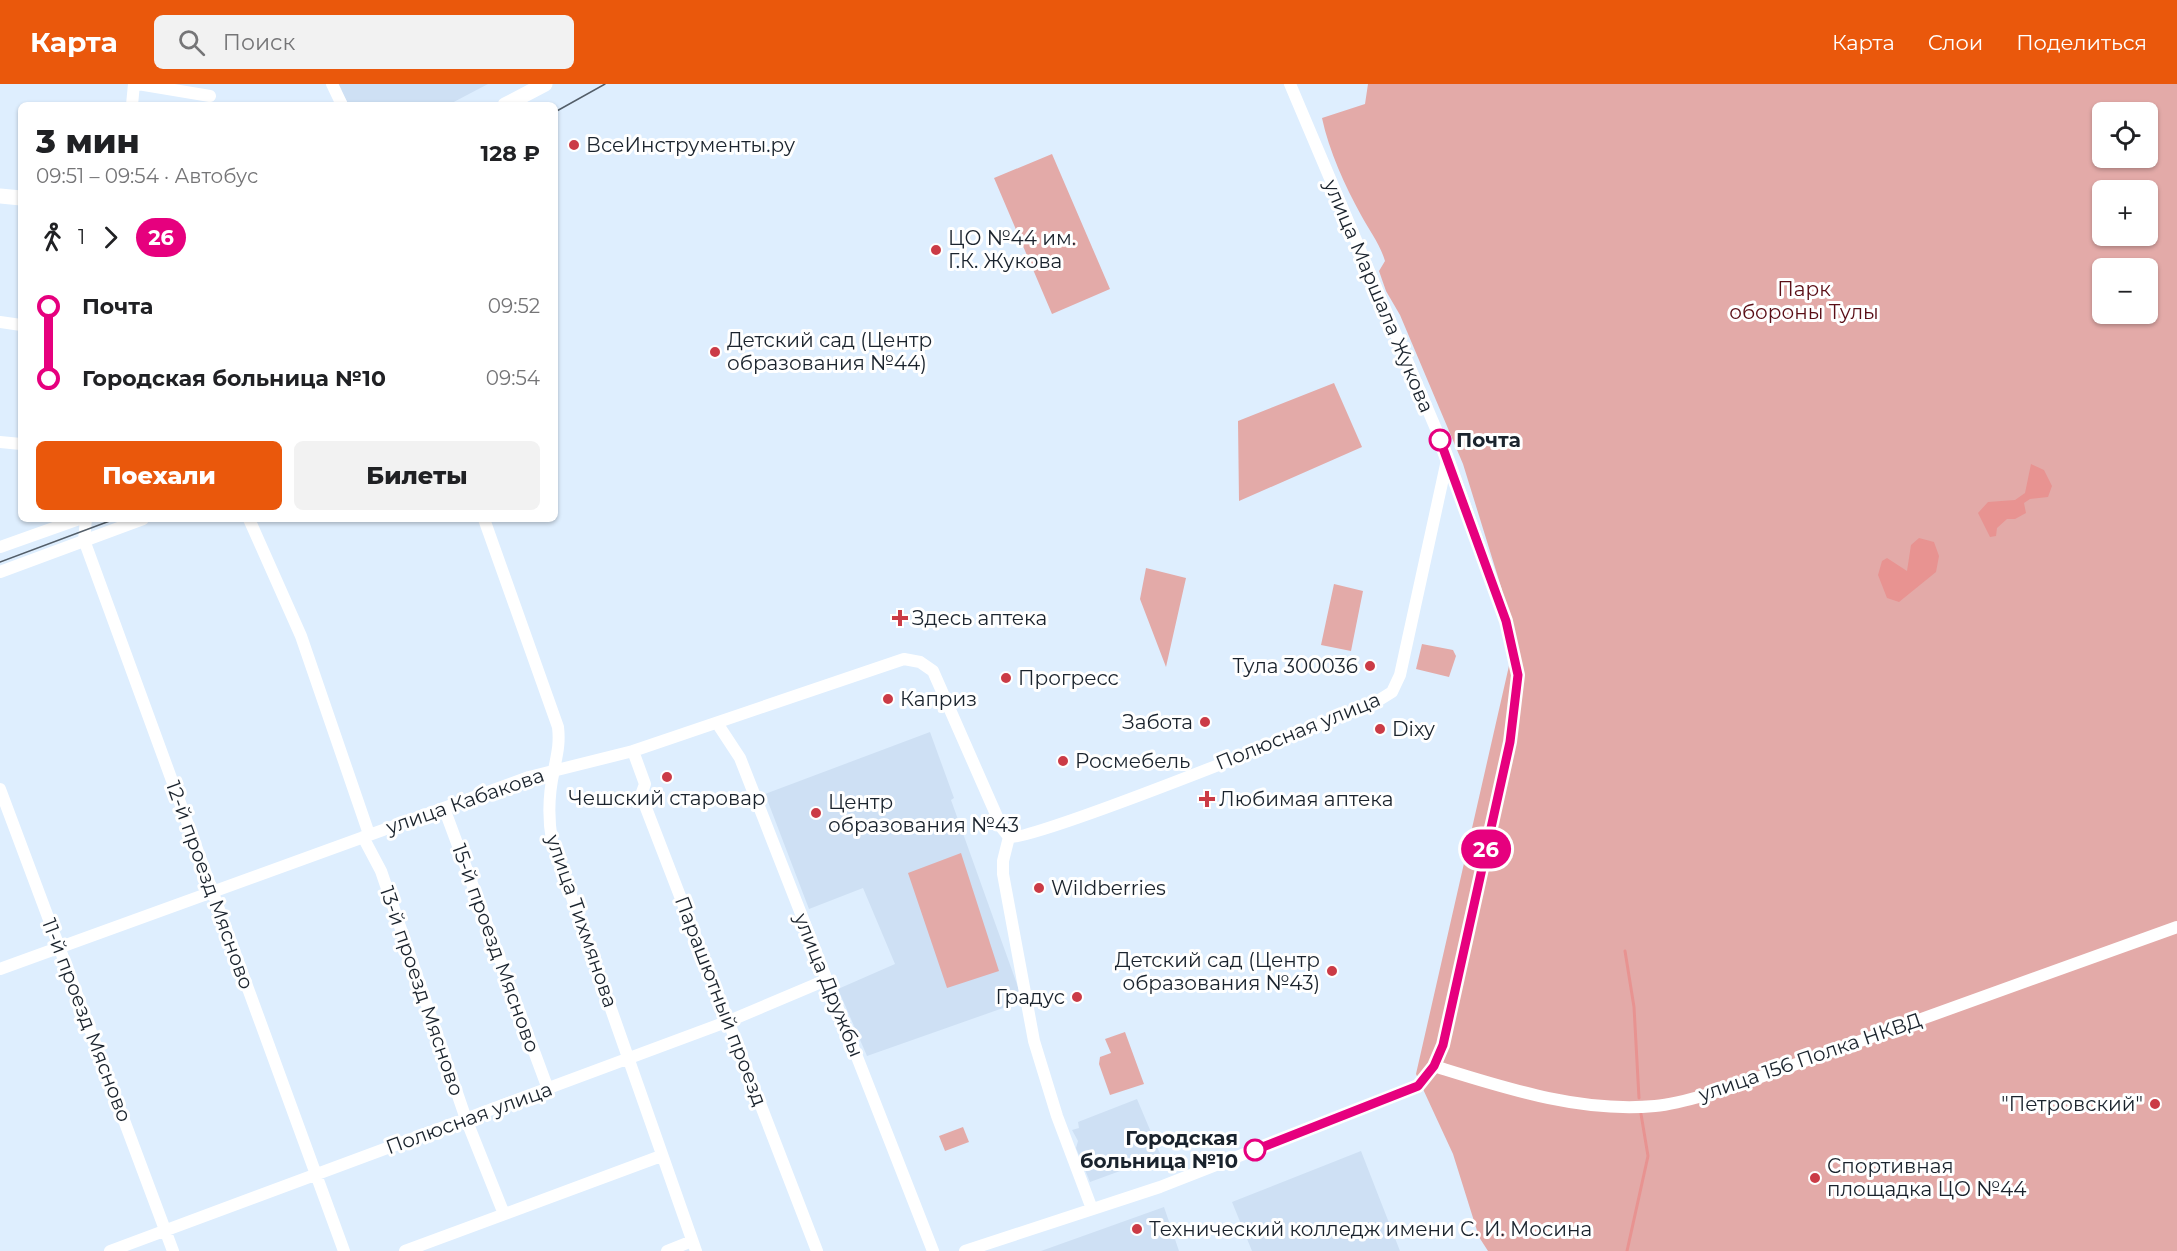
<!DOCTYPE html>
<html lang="ru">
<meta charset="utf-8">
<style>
:root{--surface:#fff;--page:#f2f2f2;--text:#202124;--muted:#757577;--accent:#ea580c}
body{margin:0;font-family:Montserrat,sans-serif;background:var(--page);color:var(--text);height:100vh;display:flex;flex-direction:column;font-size:22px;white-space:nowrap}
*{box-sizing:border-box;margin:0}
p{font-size:20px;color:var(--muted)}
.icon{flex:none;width:33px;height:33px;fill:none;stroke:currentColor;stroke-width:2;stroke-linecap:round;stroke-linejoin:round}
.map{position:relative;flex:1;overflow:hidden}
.drawer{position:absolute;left:18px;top:18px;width:540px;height:420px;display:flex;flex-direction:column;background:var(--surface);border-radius:9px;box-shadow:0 2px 4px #0004}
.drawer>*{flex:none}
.badge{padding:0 12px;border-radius:20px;font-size:21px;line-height:39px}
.buttons{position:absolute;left:2092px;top:18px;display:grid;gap:12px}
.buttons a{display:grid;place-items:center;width:66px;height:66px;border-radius:9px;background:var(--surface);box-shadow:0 2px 4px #0004;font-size:30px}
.map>.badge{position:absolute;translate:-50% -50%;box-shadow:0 0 0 3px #fff}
.legs{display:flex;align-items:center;gap:9px;height:66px;padding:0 18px;font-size:20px}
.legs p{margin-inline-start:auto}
.headline{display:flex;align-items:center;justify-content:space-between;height:102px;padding:0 18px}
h1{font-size:33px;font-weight:800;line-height:45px}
.button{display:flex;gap:12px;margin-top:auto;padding:12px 18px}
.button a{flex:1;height:69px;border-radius:9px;background:var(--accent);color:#fff;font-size:24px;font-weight:800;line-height:69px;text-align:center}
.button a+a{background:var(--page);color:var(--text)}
ul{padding:0 18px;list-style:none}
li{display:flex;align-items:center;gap:21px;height:72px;font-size:22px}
li i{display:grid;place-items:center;width:9px;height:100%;margin:0 8px;background:currentColor}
li i::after{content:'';width:15px;height:15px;margin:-8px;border:4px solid;border-radius:50%;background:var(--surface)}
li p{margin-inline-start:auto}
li:first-child i{background:linear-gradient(#0000 50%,currentColor 0)}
li:last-child i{background:linear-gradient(currentColor 50%,#0000 0)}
header{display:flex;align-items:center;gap:36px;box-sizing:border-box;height:84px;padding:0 30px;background:var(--accent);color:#fff}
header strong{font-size:28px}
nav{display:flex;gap:33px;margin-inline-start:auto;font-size:21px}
.search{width:420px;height:54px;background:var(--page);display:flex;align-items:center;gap:15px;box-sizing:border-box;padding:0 21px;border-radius:9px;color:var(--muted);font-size:22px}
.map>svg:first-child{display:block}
.built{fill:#cee0f4}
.green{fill:#e3aaa8;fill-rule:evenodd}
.water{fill:#e89391}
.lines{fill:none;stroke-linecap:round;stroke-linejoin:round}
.stream{stroke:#e89391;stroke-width:3}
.minor{stroke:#fff;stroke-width:12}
.major{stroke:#fff;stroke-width:15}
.tram{stroke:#535e69;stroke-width:1.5}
.line-1-casing{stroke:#fff;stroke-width:14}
.line-1{stroke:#e6007e;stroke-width:9}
.poi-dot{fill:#cb3b46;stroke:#fff;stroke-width:2}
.stop-1-dot{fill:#fff;stroke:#e6007e;stroke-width:3}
.labels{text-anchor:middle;stroke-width:6;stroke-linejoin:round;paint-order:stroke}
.poi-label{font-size:20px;fill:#1a232d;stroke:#fff;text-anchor:start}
.park-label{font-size:20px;fill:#5a0e16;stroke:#fff}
.street-label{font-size:20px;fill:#1a232d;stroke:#fff}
.stop-label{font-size:20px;font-weight:bold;fill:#1a232d;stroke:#fff;text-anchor:start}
</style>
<header>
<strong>Карта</strong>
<div class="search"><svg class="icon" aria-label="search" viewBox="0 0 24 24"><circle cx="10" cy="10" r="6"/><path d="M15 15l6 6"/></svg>Поиск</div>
<nav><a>Карта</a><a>Слои</a><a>Поделиться</a></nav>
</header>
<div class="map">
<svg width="2177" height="1167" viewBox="0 0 2177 1167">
<rect width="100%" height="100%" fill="#deeefe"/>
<path class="built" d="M337 0H488L448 21H349Z
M930 648 954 714 951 716 1023 917 867 972 838 905 895 880 863 804 809 825 765 710Z
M1137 1015 1161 1072 1090 1098 1076 1064 1078 1057 1072 1046 1079 1044 1078 1038Z
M1361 1067 1400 1167H1252L1232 1118Z
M1164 1123 1179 1167H1041Z"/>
<path class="green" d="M1368 0H2177V1167H1488L1479 1153 1453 1070 1416 990 1511 573 1493 517 1502 506 1463 380 1400 231 1386 207 1379 187 1385 177C1380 160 1369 146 1361 131 1345 102 1329 67 1322 34L1365 20ZM2103 28H2148V74H2103ZM2103 106H2148V152H2103ZM2103 184H2148V230H2103Z
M1052 70 1110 205 1052 230 994 94Z
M1334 299 1362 363 1239 417 1238 337Z
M1146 484 1186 494 1166 583 1140 515Z
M1334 500 1363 507 1351 567 1321 561Z
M1422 560 1453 566 1456 572 1449 593 1416 585Z
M961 769 999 887 947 904 908 789Z
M1125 948 1144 1000 1110 1011 1099 980 1100 973 1111 969 1105 955Z
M963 1043 969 1058 945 1067 939 1052Z"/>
<path class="water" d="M2031 380 2044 386 2052 402 2048 413 2030 415 2024 419 2026 429 2015 435H2007L1997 444 1996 452 1990 453 1978 429 1988 418 2015 416 2025 409Z
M1919 454 1934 458 1939 472 1936 488 1899 518 1887 514 1878 491 1882 477 1887 474 1907 487 1911 461Z"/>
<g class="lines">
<path class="stream" d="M1625 867 1634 923 1639 1014
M1627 1167 1648 1072 1641 1030"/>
<path class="minor" d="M138 0 210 12
M332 0 342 21
M132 21 134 0
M0 238 21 241
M0 358 21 360
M86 435 84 456 344 1167
M249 435 301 552 369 750
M484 435 558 643C560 660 557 670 554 686 549 708 548 734 552 757L696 1167
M0 463 79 435
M0 488 143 435
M717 639 740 674 933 1167
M633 667 645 700 641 711 817 1167
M0 705 173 1167
M444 724 548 1005
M363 753 381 787 466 1035 504 1130
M1009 753C1028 760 1334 635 1376 618L1392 608 1400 591 1447 376
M1009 753 1003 777V790L1034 957 1057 1032 1092 1125
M0 885 529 693 633 667 904 575 920 578 933 587 1002 744 1009 753
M1434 982C1505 1004 1580 1029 1655 1022 1679 1020 1704 1011 1727 1005L2177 843
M110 1167 729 937 826 896
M405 1167 661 1072
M667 1167 692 1157
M965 1167 1160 1103 1418 1002 1434 982 1443 961 1510 658 1518 591 1506 537 1447 371 1290 0"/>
<path class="major" d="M505 21 545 0
M0 112 21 114"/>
<path class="tram" d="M555 28 605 0
M0 478 115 435"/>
</g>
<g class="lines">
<g class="line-1-casing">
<path id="line-1" d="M1255 1066 1418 1002 1434 982 1443 961 1510 658 1518 591 1506 537 1440 356"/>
</g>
<use href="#line-1" class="line-1"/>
</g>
<g class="poi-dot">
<circle cx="574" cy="61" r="6"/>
<circle cx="936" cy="166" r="6"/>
<circle cx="715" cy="268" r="6"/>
<path d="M897 525h6v6h6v6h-6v6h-6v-6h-6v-6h6z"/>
<circle cx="1370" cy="582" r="6"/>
<circle cx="1006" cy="594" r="6"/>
<circle cx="888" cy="615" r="6"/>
<circle cx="1205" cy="638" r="6"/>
<circle cx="1380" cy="645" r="6"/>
<circle cx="1063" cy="677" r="6"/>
<circle cx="667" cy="693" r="6"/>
<path d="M1204 706h6v6h6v6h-6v6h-6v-6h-6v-6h6z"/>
<circle cx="816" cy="729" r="6"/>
<circle cx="1039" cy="804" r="6"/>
<circle cx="1332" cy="887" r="6"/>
<circle cx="1077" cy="913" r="6"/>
<circle cx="2155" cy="1020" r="6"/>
<circle cx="1815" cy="1094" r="6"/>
<circle cx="1137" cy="1145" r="6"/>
</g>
<g class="stop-1-dot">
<circle cx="1440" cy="356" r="10"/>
<circle cx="1255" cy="1066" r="10"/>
</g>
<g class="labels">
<g class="poi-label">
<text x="586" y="68">ВсеИнструменты.ру</text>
<text x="948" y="161">ЦО №44 им.<tspan x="948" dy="23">Г.К. Жукова</tspan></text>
<text x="727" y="263">Детский сад (Центр<tspan x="727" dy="23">образования №44)</tspan></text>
<text x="912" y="541">Здесь аптека</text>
<text x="1358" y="589" text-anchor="end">Тула 300036</text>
<text x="1018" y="601">Прогресс</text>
<text x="900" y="622">Каприз</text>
<text x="1193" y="645" text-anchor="end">Забота</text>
<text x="1392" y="652">Dixy</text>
<text x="1075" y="684">Росмебель</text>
<text x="667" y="721" text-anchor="middle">Чешский старовар</text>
<text x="1219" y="722">Любимая аптека</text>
<text x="828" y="725">Центр<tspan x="828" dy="23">образования №43</tspan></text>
<text x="1051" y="811">Wildberries</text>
<text x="1320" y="883" text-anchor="end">Детский сад (Центр<tspan x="1320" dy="23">образования №43)</tspan></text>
<text x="1065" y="920" text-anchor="end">Градус</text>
<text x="2143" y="1027" text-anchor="end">"Петровский"</text>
<text x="1827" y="1089">Спортивная<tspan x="1827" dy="23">площадка ЦО №44</tspan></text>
<text x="1149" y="1152">Технический колледж имени С. И. Мосина</text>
</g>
<g class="park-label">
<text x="1804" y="212">Парк<tspan x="1804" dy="23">обороны Тулы</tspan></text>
</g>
<g class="street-label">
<text transform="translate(1379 212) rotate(67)" y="7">улица Маршала Жукова</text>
<text transform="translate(1298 647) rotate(-22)" y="7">Полюсная улица</text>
<text transform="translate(465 717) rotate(-19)" y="7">улица Кабакова</text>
<text transform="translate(210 801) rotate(70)" y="7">12-й проезд Мясново</text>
<text transform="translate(582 837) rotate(71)" y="7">улица Тихмянова</text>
<text transform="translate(496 864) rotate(70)" y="7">15-й проезд Мясново</text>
<text transform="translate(829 901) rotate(68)" y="7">улица Дружбы</text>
<text transform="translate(422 907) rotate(71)" y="7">13-й проезд Мясново</text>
<text transform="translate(721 917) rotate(69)" y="7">Парашютный проезд</text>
<text transform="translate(87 936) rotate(69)" y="7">11-й проезд Мясново</text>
<text transform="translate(1810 973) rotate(-19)" y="7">улица 156 Полка НКВД</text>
<text transform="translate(469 1034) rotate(-20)" y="7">Полюсная улица</text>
</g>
<g class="stop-label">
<text x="1456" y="363">Почта</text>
<text x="1238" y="1061" text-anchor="end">Городская<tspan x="1238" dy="23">больница №10</tspan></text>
</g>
</g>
</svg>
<div class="buttons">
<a><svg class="icon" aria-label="locate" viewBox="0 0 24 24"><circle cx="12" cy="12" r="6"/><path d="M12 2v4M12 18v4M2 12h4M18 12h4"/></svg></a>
<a>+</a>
<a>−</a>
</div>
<b class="badge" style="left:1486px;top:765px;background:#e6007e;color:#fff">26</b>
<section class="drawer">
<div class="headline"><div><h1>3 мин</h1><p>09:51 – 09:54 · Автобус</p></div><b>128 ₽</b></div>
<div class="legs"><svg class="icon" aria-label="walk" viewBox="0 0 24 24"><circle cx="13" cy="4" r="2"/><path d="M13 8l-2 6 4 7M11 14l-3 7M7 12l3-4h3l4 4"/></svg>1<svg class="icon" aria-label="forward" viewBox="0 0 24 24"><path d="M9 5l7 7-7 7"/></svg><b class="badge" style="background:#e6007e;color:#fff">26</b></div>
<ul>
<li><i style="color:#e6007e"></i><b>Почта</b><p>09:52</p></li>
<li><i style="color:#e6007e"></i><b>Городская больница №10</b><p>09:54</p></li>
</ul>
<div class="button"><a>Поехали</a><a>Билеты</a></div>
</section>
</div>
